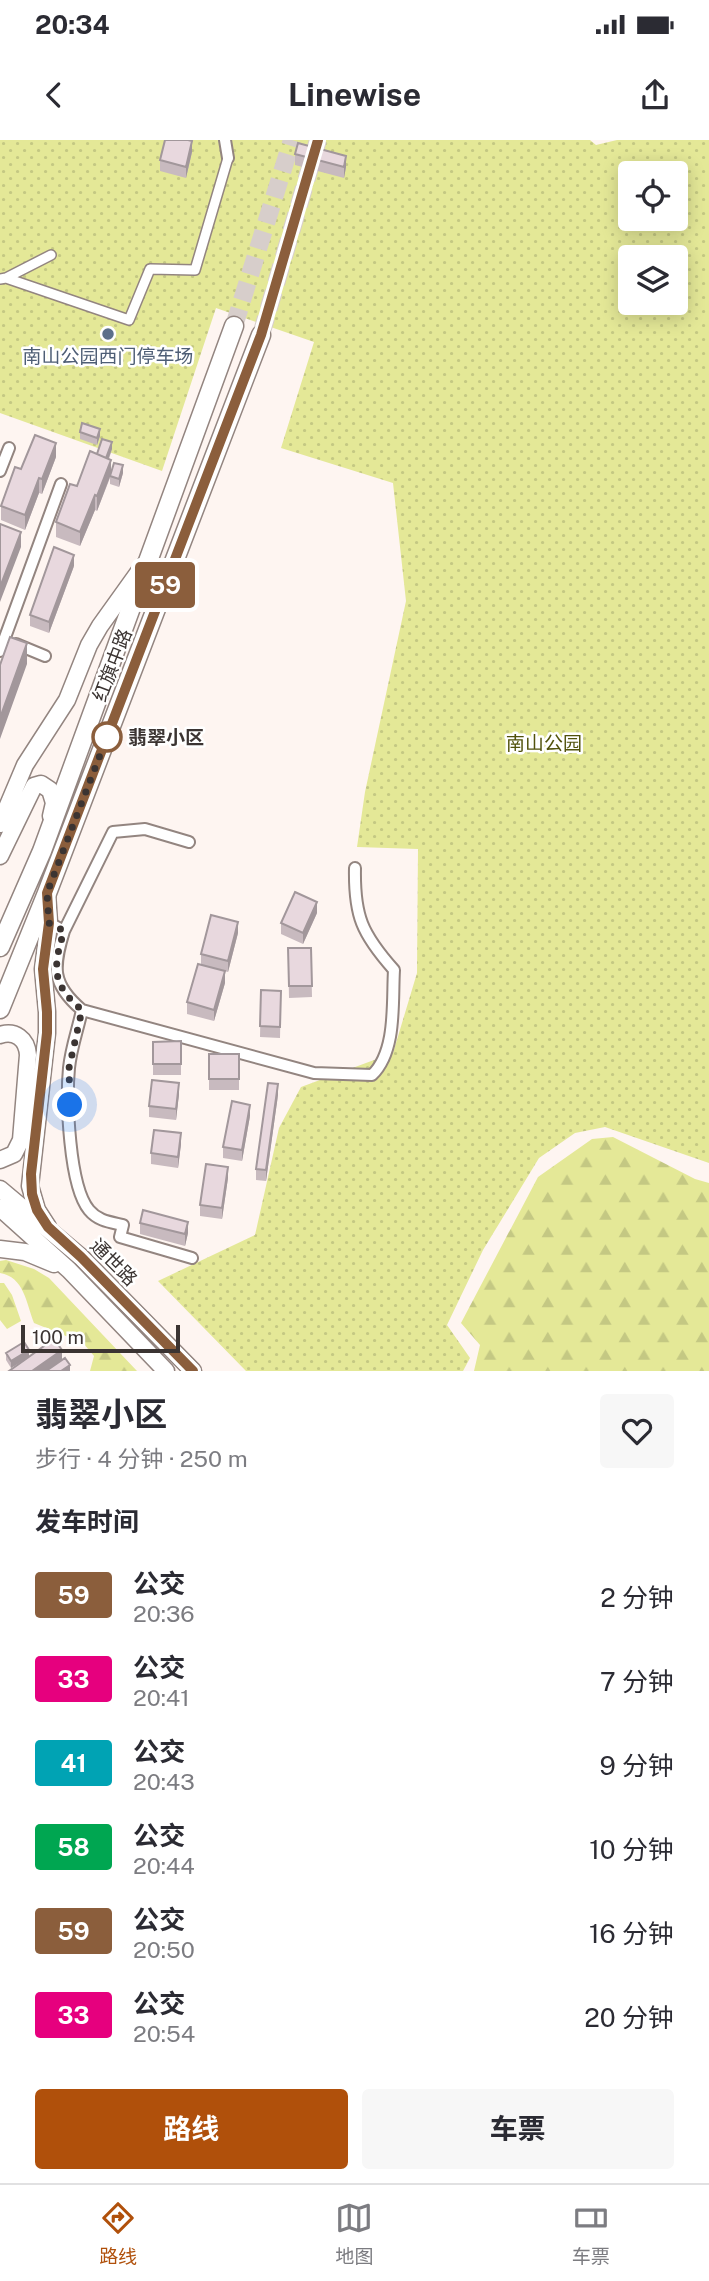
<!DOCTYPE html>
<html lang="zh">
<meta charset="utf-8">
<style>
:root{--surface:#fff;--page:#f7f7f7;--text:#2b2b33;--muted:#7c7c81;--line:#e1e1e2;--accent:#b0500b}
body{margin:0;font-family:"Public Sans","Noto Sans SC",sans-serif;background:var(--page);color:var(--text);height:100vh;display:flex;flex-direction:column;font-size:26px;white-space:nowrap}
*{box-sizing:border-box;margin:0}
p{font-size:23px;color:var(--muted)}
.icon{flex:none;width:38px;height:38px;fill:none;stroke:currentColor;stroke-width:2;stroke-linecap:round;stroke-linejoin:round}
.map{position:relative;height:1231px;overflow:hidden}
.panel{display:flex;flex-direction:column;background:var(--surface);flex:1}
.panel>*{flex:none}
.badge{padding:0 14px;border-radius:5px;font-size:24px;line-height:46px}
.buttons{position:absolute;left:618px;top:21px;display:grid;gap:14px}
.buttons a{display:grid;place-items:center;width:70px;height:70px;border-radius:7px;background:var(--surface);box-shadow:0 4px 18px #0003;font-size:35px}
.scale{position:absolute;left:21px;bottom:18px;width:159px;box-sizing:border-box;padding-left:7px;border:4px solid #3b3432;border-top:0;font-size:19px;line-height:24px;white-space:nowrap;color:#3b3432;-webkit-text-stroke:5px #fff;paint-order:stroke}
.you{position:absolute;width:35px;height:35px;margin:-18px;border:5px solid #fff;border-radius:50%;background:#1a73e8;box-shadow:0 0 0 10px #1a73e833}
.map>.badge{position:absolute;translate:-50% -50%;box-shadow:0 0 0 4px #fff}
h2{padding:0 35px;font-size:26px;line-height:63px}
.round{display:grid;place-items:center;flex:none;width:74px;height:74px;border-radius:7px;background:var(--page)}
.head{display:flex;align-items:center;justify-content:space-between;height:119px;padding:0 35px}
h1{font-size:33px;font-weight:700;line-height:52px}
.cta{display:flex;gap:14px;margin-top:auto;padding:14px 35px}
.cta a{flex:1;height:80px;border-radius:7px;background:var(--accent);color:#fff;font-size:28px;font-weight:700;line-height:80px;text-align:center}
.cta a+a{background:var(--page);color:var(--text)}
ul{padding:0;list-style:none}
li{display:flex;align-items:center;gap:21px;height:84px;padding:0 35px}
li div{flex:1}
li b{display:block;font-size:26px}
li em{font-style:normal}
li .badge{min-width:77px;font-weight:700;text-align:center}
.status{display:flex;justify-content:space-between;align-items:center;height:49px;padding:0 35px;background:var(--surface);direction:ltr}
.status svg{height:19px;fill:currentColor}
header{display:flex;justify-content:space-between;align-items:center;height:91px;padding:0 35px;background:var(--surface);font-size:32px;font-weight:700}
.tab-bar{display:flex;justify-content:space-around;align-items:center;height:98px;border-top:2px solid var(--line);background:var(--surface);font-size:19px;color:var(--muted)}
.tab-bar a{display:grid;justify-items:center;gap:4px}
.tab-bar .selected{color:var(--accent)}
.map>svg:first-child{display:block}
.forest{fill:url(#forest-firs)}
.park{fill:url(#park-dots);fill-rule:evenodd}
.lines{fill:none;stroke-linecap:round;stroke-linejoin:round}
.primary-tunnel{stroke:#d7cecb;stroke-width:18;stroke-dasharray:18 9;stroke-linecap:butt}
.pedestrian-casing{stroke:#938580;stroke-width:12}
.minor-casing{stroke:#938580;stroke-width:14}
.secondary-casing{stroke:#938580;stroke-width:19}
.primary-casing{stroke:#938580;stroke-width:21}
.pedestrian{stroke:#fff;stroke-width:9}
.minor{stroke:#fff;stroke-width:10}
.secondary{stroke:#fff;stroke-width:16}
.primary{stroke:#fff;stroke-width:18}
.wall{fill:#c8babf}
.shaded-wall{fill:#a2979b}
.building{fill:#e8d8de;stroke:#a2979b;stroke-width:2}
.line-casing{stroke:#fff;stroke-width:16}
.line{stroke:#8b5e3c;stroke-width:10}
.walk{stroke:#3b3432;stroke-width:7;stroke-dasharray:0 12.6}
.service-dot{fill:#5c6f8a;stroke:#fff;stroke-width:2.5}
.stop-dot{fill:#fff;stroke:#8b5e3c;stroke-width:3.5}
.labels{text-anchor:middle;stroke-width:5;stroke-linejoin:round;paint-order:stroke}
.service-label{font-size:19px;fill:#4e5e75;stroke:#fff}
.street-label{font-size:19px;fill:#3b3432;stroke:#fff}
.stop-label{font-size:19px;font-weight:bold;fill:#3b3432;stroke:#fff;text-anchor:start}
.park-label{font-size:19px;fill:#51520b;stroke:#fff}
</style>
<div class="status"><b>20:34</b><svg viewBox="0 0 49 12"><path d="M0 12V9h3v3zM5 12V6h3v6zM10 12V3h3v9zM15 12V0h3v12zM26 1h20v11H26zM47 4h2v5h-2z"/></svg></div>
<header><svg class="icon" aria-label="back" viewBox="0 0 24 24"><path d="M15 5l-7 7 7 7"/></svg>Linewise<svg class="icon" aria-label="share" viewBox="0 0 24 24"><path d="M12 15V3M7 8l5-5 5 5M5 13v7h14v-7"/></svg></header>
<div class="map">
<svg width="709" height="1231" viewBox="0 0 709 1231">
<defs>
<pattern id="forest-firs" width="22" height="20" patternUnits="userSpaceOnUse" patternTransform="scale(1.75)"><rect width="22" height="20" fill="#e4e897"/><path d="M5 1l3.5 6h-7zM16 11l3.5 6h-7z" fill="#c4c883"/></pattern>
<pattern id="park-dots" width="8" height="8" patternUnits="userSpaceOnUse" patternTransform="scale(1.75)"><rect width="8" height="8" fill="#e4e897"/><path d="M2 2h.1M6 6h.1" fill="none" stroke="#c4c883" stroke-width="1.8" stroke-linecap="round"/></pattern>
</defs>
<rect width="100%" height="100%" fill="#fef5f1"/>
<path class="forest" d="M613 997 695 1039 709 1043V1231H474L480 1205 461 1183 538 1037 592 999Z
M6 1120 34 1129 49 1138 137 1231H90L94 1216 83 1203 34 1183C26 1162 24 1137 0 1133V1121Z
M0 1143H4L12 1155 21 1181 7 1189 0 1180Z"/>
<path class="park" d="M0 0H590L596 5 617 0H709V1023L605 987 575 993 539 1018 483 1110 447 1185 470 1218 463 1231H246L158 1141 255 1095 279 988 301 947 393 913 417 833 418 709 357 707 365 652 406 461 393 343 281 308 314 202 216 168 162 331 0 273ZM630 33H676V79H630ZM630 117H676V163H630Z"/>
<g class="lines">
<path class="primary-tunnel" d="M234 186 292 0
M261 195 318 0"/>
<g class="pedestrian-casing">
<path id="pedestrian" d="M6 138 51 115
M0 139 6 138 129 180 150 129 195 130 228 18"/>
</g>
<g class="minor-casing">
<path id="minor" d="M225 0 228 18
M0 331 9 308
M16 504 45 516
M0 511 61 344
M49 783 64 791C53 827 51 844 82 870L314 933 372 935C397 911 392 862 394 830 362 794 354 776 355 728
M64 791 113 692 145 689 189 702
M82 870C78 889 71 908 69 928 66 960 69 1046 89 1070 98 1081 110 1082 123 1085L120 1097 192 1118"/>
</g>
<g class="secondary-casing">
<path id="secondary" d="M0 684 25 625 67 560 89 505 100 486 143 426
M0 716 34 646 41 644 50 650 54 663 51 676
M47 753 49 783 43 829 47 872V893L30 1046 37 1070 48 1087
M0 895C15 890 27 899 28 915L21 1000 14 1014 0 1020
M0 1049 81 1117 193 1231
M0 1068 69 1130 166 1231
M0 1109 25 1112 54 1124"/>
</g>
<g class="primary-casing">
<path id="primary" d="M0 807 42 711 234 186
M0 869 47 753 261 195"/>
</g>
<use href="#pedestrian" class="pedestrian"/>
<use href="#minor" class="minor"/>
<use href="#secondary" class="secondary"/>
<use href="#primary" class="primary"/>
</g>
<path class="wall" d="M192 12 186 38 160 31V20Z
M295 14 346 27 344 38 295 25Z
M80 292 100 296 97 305 80 299Z
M112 309 109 319 111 331 123 333 119 347 110 344V338L97 371 95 370 80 406 56 397V382L77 346 97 314Z
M56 317 42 354 39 353 25 390 1 380V366L21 329Z
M74 426 49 493 30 486V475Z
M317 773 303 804 281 794V783Z
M238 793 228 832 215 829 225 843 214 881 187 874V862L201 825V814Z
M288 808H311L312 857 289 858Z
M261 850 281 851 280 898 260 897Z
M181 901V935H153V902Z
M209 914H239V950H209Z
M179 954 176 980 149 977V966Z
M278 955 266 1041 256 1040V1029Z
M250 976 242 1021 223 1018V1007Z
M181 1004 178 1028 151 1024V1013Z
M228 1038 222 1079 200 1076V1065Z
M140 1083 188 1093 185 1106 140 1094Z
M6 1213 29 1217 62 1220 70 1231 28 1217 11 1228 6 1220Z"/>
<path class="shaded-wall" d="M192 1V12L186 38V27Z
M346 16V27L344 38V27Z
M100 289V296L97 305V298Z
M112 302V309L106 325V318Z
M56 303V317L42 354V339Z
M111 320V334L97 371V356Z
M123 325V333L119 347V339Z
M39 338V353L25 390V375Z
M95 355V370L80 406V392Z
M21 392V407L0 462V447Z
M74 415V426L49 493V482Z
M27 503V524L0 599V578Z
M317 762V773L303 804V793Z
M238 782V793L228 832V821Z
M225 831V843L214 881V870Z
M179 943V954L176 980V969Z
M278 944V955L266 1041V1030Z
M250 965V976L242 1021V1010Z
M181 993V1004L178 1028V1017Z
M228 1027V1038L222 1079V1068Z
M188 1082V1093L185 1106V1094Z
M29 1210V1217L11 1228V1221Z
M62 1210V1221L47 1231H32Z
M70 1225V1231H61Z"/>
<path class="building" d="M165 0H188L192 1 186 27 160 20Z
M298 3 346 16 344 27 295 14Z
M82 283 100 289 97 298 80 292Z
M35 295 56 303 42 339 39 338 25 375 1 366 15 327 21 329Z
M102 299 112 302 106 318 97 314Z
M90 311 111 320 97 356 95 355 80 392 56 382 70 344 77 346Z
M114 323 123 325 119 339 110 336Z
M0 384 21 392 0 447Z
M54 407 74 415 49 482 30 475Z
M10 497 27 503 0 578V525Z
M295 752 317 762 303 793 281 783Z
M211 775 238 782 228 821 201 814Z
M288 808H311L312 846H289Z
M198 824 225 831 214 870 187 862Z
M261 850 281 851 280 887 260 886Z
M181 901V924H153V902Z
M209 914H239V939H209Z
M152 940 179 943 176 969 149 966Z
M268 943 278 944 266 1030 256 1029Z
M232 961 250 965 242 1010 223 1007Z
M154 990 181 993 178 1017 151 1013Z
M206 1024 228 1027 222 1068 200 1065Z
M143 1070 188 1082 185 1094 140 1083Z
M54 1199 62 1210 32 1231H9Z
M24 1202 29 1210 11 1221 6 1213Z
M65 1218 70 1225 61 1231H46Z"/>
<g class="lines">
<g class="line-casing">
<path id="line" d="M193 1231 81 1117 48 1087 37 1070 32 1054 31 1034 47 893V872L43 829 49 783 47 753 261 195 318 0"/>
</g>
<use href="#line" class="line"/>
<path class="walk" d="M70 965 69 928 82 870C51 844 53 827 64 791L49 783 47 753 107 597"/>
</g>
<circle class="service-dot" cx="108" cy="194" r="7"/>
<circle class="stop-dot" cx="107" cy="597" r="14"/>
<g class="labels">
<g class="service-label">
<text x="108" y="223">南山公园西门停车场</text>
</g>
<g class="street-label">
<text transform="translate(112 525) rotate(-69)" y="7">红旗中路</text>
<text transform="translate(114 1122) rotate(45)" y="7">通世路</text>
</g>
<g class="stop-label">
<text x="128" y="604">翡翠小区</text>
</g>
<g class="park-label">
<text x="544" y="610">南山公园</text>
</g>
</g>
</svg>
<div class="buttons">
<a><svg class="icon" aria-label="locate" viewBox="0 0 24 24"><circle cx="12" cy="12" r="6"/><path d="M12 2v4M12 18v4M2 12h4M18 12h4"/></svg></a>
<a><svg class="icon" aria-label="layers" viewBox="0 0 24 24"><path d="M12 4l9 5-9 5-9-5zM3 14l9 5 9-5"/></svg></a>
</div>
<div class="scale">100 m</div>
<div class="you" style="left:70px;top:965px"></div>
<b class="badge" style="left:165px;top:445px;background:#8b5e3c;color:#fff">59</b>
</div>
<section class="panel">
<div class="head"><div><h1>翡翠小区</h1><p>步行 · 4 分钟 · 250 m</p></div><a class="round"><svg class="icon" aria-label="heart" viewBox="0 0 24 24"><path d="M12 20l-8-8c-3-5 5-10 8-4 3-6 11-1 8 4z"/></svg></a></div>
<h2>发车时间</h2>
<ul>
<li><span class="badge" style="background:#8b5e3c;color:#fff">59</span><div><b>公交</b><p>20:36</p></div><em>2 分钟</em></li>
<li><span class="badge" style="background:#e6007e;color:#fff">33</span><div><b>公交</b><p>20:41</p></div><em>7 分钟</em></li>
<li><span class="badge" style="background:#00a3b4;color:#fff">41</span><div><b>公交</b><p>20:43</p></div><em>9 分钟</em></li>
<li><span class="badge" style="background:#00a651;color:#fff">58</span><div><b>公交</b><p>20:44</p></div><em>10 分钟</em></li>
<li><span class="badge" style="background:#8b5e3c;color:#fff">59</span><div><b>公交</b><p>20:50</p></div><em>16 分钟</em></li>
<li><span class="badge" style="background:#e6007e;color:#fff">33</span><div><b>公交</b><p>20:54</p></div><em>20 分钟</em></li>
</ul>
<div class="cta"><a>路线</a><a>车票</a></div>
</section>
<nav class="tab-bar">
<a class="selected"><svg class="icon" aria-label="directions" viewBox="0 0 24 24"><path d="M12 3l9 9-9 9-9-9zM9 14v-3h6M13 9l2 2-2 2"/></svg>路线</a>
<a><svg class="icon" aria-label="map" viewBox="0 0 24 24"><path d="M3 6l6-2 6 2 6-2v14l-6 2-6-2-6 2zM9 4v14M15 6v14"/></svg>地图</a>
<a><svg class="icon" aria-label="tickets" viewBox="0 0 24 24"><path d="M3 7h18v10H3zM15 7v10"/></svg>车票</a>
</nav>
